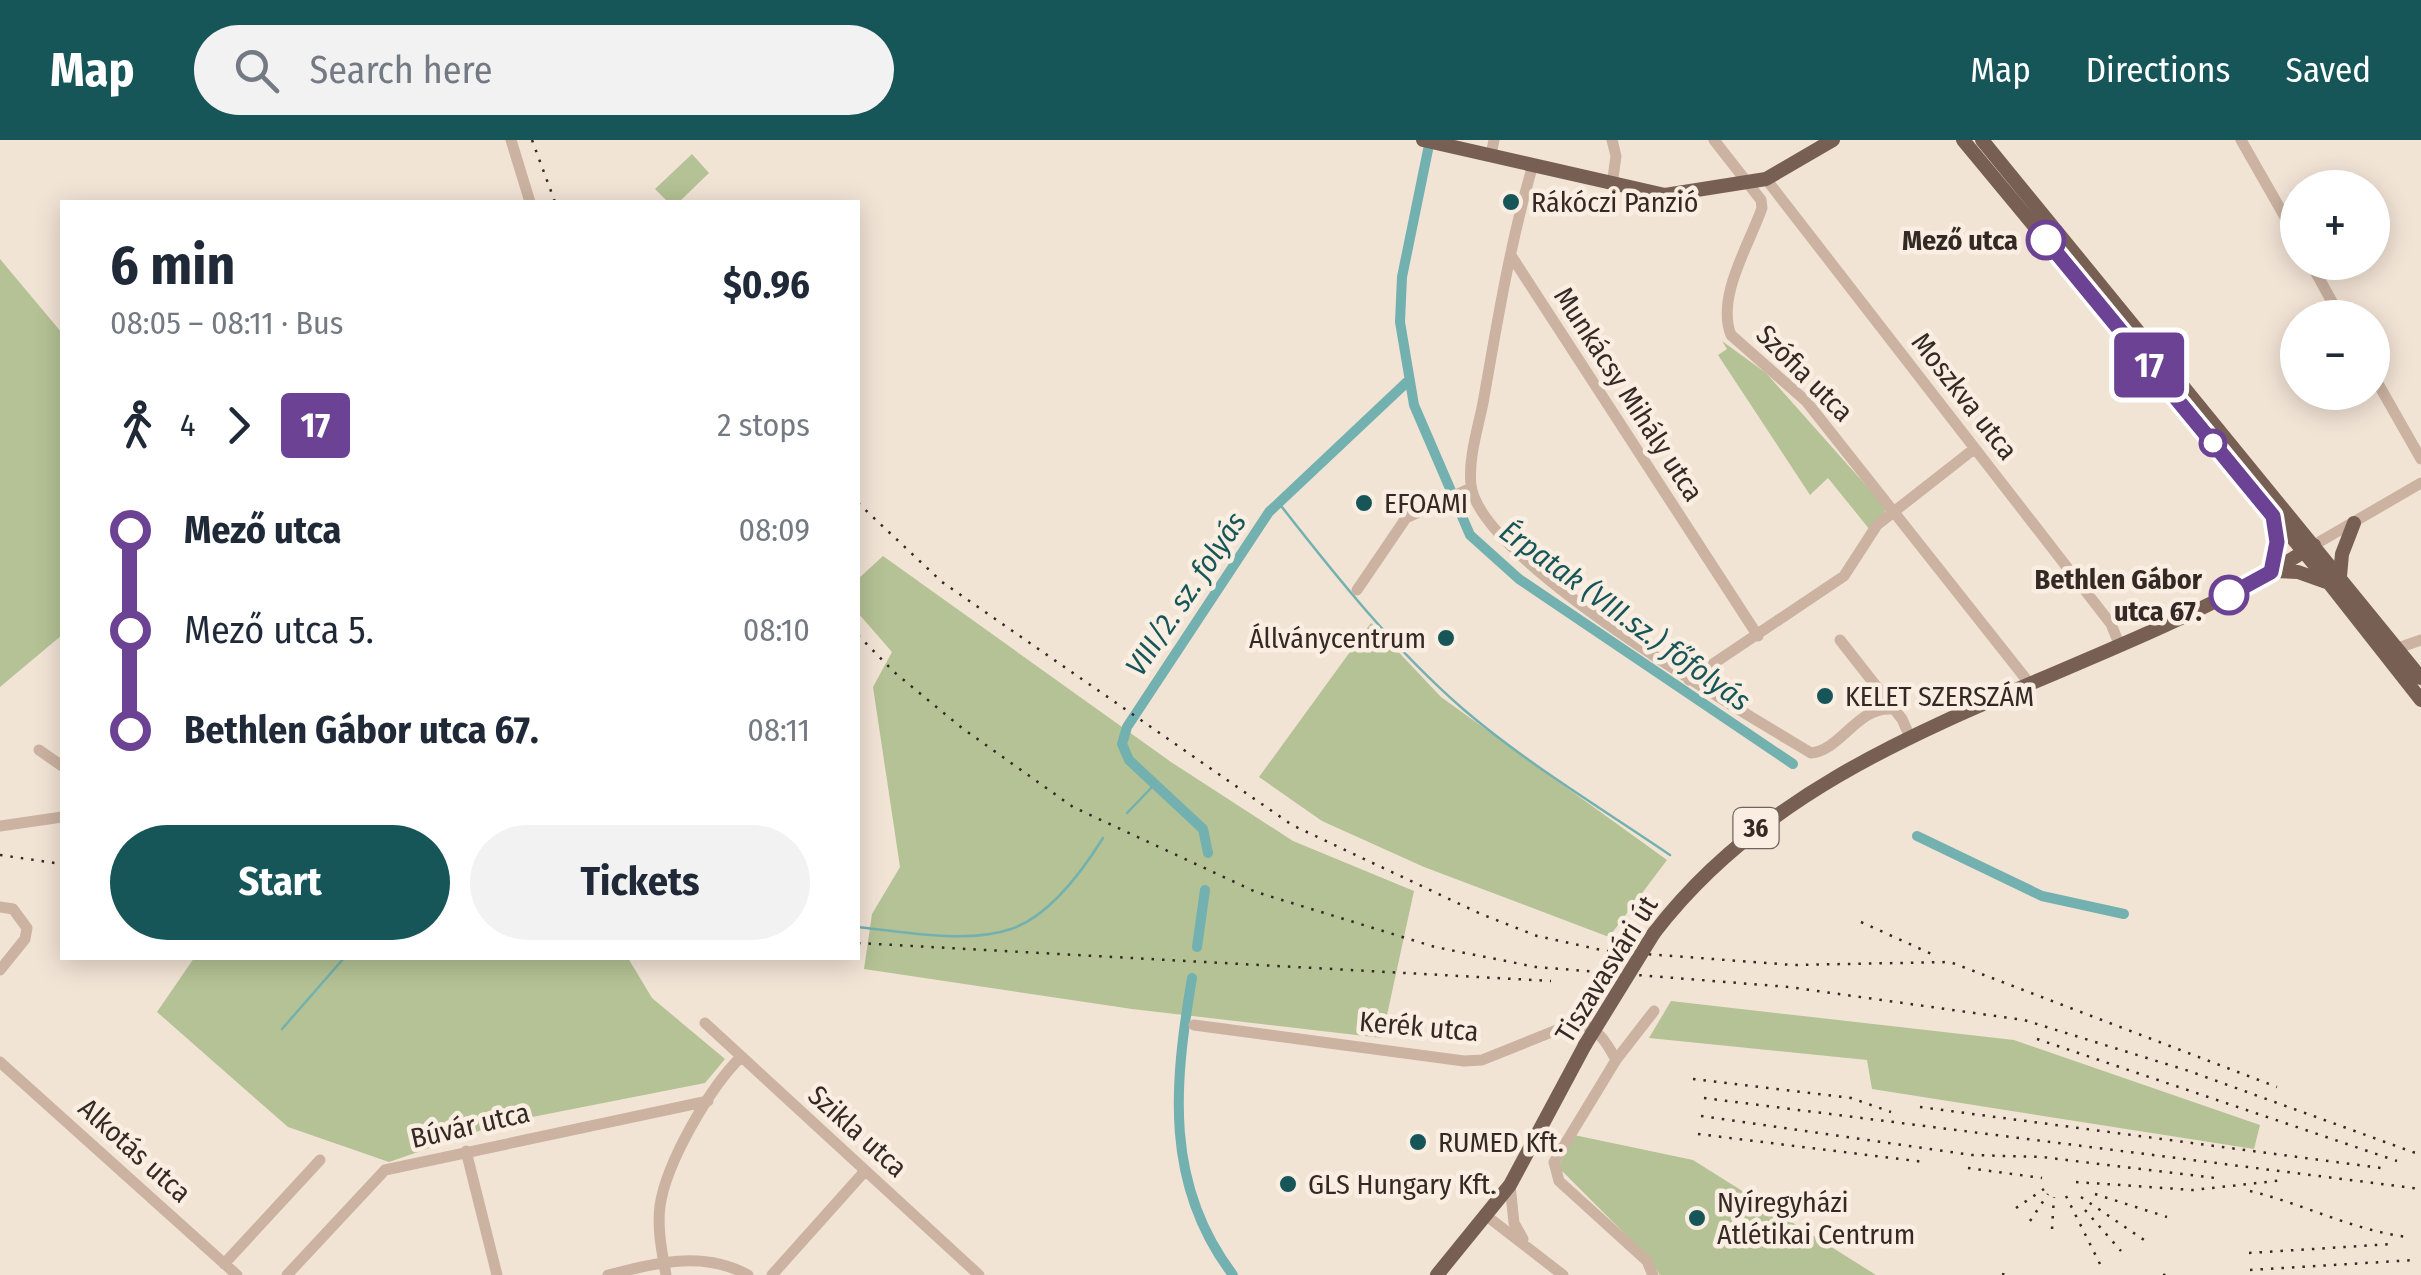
<!DOCTYPE html>
<meta charset="utf-8">
<style>
:root{--surface:#fff;--page:#f2f2f3;--text:#1f2937;--muted:#747a83;--accent:#175658}
body{margin:0;font-family:"Fira Sans Condensed",sans-serif;background:var(--page);color:var(--text);height:100vh;display:flex;flex-direction:column;font-size:38px;white-space:nowrap}
*{box-sizing:border-box;margin:0}
p{font-size:32px;color:var(--muted)}
.icon{flex:none;width:55px;height:55px;fill:none;stroke:currentColor;stroke-width:2;stroke-linecap:round;stroke-linejoin:round}
.map{position:relative;flex:1;overflow:hidden}
.side{position:absolute;left:60px;top:60px;width:800px;height:760px;display:flex;flex-direction:column;background:var(--surface);border-radius:0px;box-shadow:0 5px 25px #0003}
.side>*{flex:none}
.badge{padding:0 20px;border-radius:8px;font-size:35px;line-height:65px}
.buttons{position:absolute;left:2280px;top:30px;display:grid;gap:20px}
.buttons a{display:grid;place-items:center;width:110px;height:110px;border-radius:50%;background:var(--surface);box-shadow:0 5px 25px #0003;font-size:50px}
.map>.badge{position:absolute;translate:-50% -50%;box-shadow:0 0 0 5px #fff}
.legs{display:flex;align-items:center;gap:15px;height:110px;padding:0 50px;font-size:32px}
.legs p{margin-inline-start:auto}
.overview{display:flex;align-items:center;justify-content:space-between;height:170px;padding:0 50px}
h1{font-size:55px;font-weight:700;line-height:75px}
.action{display:flex;gap:20px;margin-top:auto;padding:20px 50px}
.action a{flex:1;height:115px;border-radius:60px;background:var(--accent);color:#fff;font-size:40px;font-weight:700;line-height:115px;text-align:center}
.action a+a{background:var(--page);color:var(--text)}
ul{padding:0 50px;list-style:none}
li{display:flex;align-items:center;gap:35px;height:100px;font-size:38px}
li i{display:grid;place-items:center;width:15px;height:100%;margin:0 12px;background:currentColor}
li i::after{content:'';width:25px;height:25px;margin:-12px;border:8px solid;border-radius:50%;background:var(--surface)}
li p{margin-inline-start:auto}
li:first-child i{background:linear-gradient(#0000 50%,currentColor 0)}
li:last-child i{background:linear-gradient(currentColor 50%,#0000 0)}
header{display:flex;align-items:center;gap:60px;box-sizing:border-box;height:140px;padding:0 50px;background:var(--accent);color:#fff}
header strong{font-size:48px}
nav{display:flex;gap:55px;margin-inline-start:auto;font-size:35px}
.search{width:700px;height:90px;background:var(--page);display:flex;align-items:center;gap:25px;box-sizing:border-box;padding:0 35px;border-radius:55px;color:var(--muted);font-size:38px}
.map>svg:first-child{display:block}
.green{fill:#b4c295}
.lines{fill:none;stroke-linecap:round;stroke-linejoin:round}
.stream{stroke:#73b1b1;stroke-width:2.5}
.canal{stroke:#73b1b1;stroke-width:10}
.minor{stroke:#cbb2a1;stroke-width:11}
.major{stroke:#785f54;stroke-width:14}
.rail{stroke:#342924;stroke-width:2.5;stroke-dasharray:2.5 8;stroke-linecap:butt}
.major-bridge{stroke:#785f54;stroke-width:14}
.line-1-casing{stroke:#fff;stroke-width:22}
.line-1{stroke:#6b4294;stroke-width:15}
.poi-dot{fill:#175658;stroke:#faeee2;stroke-width:4}
.stop-1-dot{fill:#fff;stroke:#6b4294;stroke-width:5}
.labels{text-anchor:middle;stroke-width:9;stroke-linejoin:round;paint-order:stroke}
.shield{fill:#faeee2;stroke:#6f645d;stroke-width:2.5}
.shield-label{font-size:25px;font-weight:bold;fill:#342924}
.poi-label{font-size:28px;fill:#342924;stroke:#faeee2;text-anchor:start}
.stop-label{font-size:28px;font-weight:bold;fill:#342924;stroke:#faeee2;text-anchor:end}
.street-label{font-size:28px;fill:#342924;stroke:#faeee2}
.water-label{font-size:30px;font-style:italic;fill:#175658;stroke:#faeee2}
</style>
<header>
<strong>Map</strong>
<div class="search"><svg class="icon" aria-label="search" viewBox="0 0 24 24"><circle cx="10" cy="10" r="6"/><path d="M15 15l6 6"/></svg>Search here</div>
<nav><a>Map</a><a>Directions</a><a>Saved</a></nav>
</header>
<div class="map">
<svg width="2421" height="1135" viewBox="0 0 2421 1135">
<rect width="100%" height="100%" fill="#f2e4d5"/>
<path class="green" d="M692 14 709 33 679 62H668L655 49Z
M0 119 62 193V495L0 547Z
M1722 201 1766 233 1887 369 1870 390 1828 338 1810 355 1718 215 1727 209Z
M883 416 1171 622 1293 701 1414 751 1382 898 1132 869 864 829 872 774 900 727 873 547 892 512 858 473V439Z
M1371 483 1441 557 1667 720 1609 797 1424 727 1322 681 1259 637Z
M194 818H628L652 858 725 919 705 943 502 983 389 1022 288 987 157 872Z
M1671 861 2014 900 2260 985 2254 1009 1872 949 1867 920 1649 898Z
M1574 995 1693 1020 1876 1135H1660L1650 1119 1558 1027Z"/>
<g class="lines">
<path class="stream" d="M1278 362C1335 435 1393 508 1463 569 1526 623 1601 668 1670 715
M1127 673 1155 644
M858 787C902 792 968 804 1011 789 1050 776 1083 730 1103 698
M282 889 344 818"/>
<path class="canal" d="M1430 0 1402 137 1400 182 1414 265 1470 395 1519 439 1793 624
M1917 696 2042 756 2124 774
M1208 713 1203 689 1129 620 1122 604 1127 587 1269 372 1407 242
M1197 807 1205 750
M1192 838C1174 945 1164 1044 1233 1135"/>
<path class="minor" d="M511 0 530 62
M1714 0 1761 60 1762 68C1749 105 1716 157 1731 195L1806 261 2030 544
M2241 0 2298 100
M1491 15 1494 0
M1533 25C1510 102 1497 184 1483 263 1478 288 1468 319 1471 345 1479 420 1743 572 1811 613 1841 610 1857 567 1891 569
M1766 39 2111 484 2120 506
M1612 45 1616 16 1612 0
M1512 117 1758 496
M2310 122 2341 178
M2372 233 2421 319
M2314 405 2421 343
M1357 450 1406 378 1471 348
M1840 500 1902 579 1910 597
M2398 508 2421 500
M1689 540 1844 436 1877 385 1974 309
M39 610 62 626
M0 686 62 677
M0 767 13 769 27 788 25 799 0 830
M705 883 979 1135
M1194 885 1464 921 1482 920 1574 883C1597 886 1606 901 1616 920
M0 922 237 1135
M466 1011 497 1135
M1510 1045 1514 1083 1523 1099
M1488 1077 1563 1135
M224 1124 320 1020
M287 1135 385 1030 708 961
M608 1135C657 1123 702 1110 748 1135
M666 1135C662 1112 657 1089 660 1066 666 1023 710 947 741 917
M772 1135 865 1031
M1653 1135 1647 1121 1559 1041 1554 1022 1616 920 1654 871"/>
<path class="major" d="M1423 0 1665 55 1766 39 1833 0
M1963 0 2314 424 2421 560
M1982 0 2421 538
M2271 431 2277 402 2274 378
M2273 431 2298 432 2326 442
M2340 436 2342 414 2354 383
M1654 793C1817 580 2100 546 2314 405
M1437 1135 1510 1045 1585 905"/>
<path class="rail" d="M532 0 555 62
M858 363 942 442 1292 685 1481 774 1537 796 1606 811 1793 825 1950 822 2277 947
M858 495 894 532 962 588 1073 667 1256 752 1435 807 1536 827 1789 847 2024 880 2189 931 2421 1015
M0 715 62 724
M1861 782 1936 816
M858 803 1551 841
M2037 899 2397 1021
M1693 939 1851 958 1891 972
M1704 958 2421 1049
M1920 967 2381 1028
M1701 976 1972 1015 2042 1017 2215 1038
M1698 994 1924 1022
M1968 1028 2042 1038
M2076 1042 2193 1050 2285 1040
M2250 1051C2304 1064 2352 1090 2407 1097
M2095 1054 2167 1077
M2066 1056 2103 1130
M2081 1057 2147 1102
M2016 1068 2044 1049
M2085 1070 2121 1111
M2030 1081 2048 1054
M2052 1089 2054 1057
M2249 1113 2392 1104
M2250 1130 2415 1120
M2002 1134 2008 1135
M2163 1135 2173 1134"/>
<path class="major-bridge" d="M1585 905 1654 793"/>
</g>
<g class="lines">
<g class="line-1-casing">
<path id="line-1" d="M2046 100 2273 376 2277 402 2271 432 2229 455"/>
</g>
<use href="#line-1" class="line-1"/>
</g>
<g class="poi-dot">
<circle cx="1511" cy="62" r="10"/>
<circle cx="1364" cy="363" r="10"/>
<circle cx="1446" cy="498" r="10"/>
<circle cx="1825" cy="556" r="10"/>
<circle cx="1418" cy="1002" r="10"/>
<circle cx="1288" cy="1044" r="10"/>
<circle cx="1697" cy="1078" r="10"/>
</g>
<g class="stop-1-dot">
<circle cx="2046" cy="100" r="18"/>
<circle cx="2213" cy="303" r="12"/>
<circle cx="2229" cy="455" r="18"/>
</g>
<g class="labels">
<rect class="shield" x="1733.5" y="668" width="45" height="40" rx="8"/>
<g class="shield-label">
<text x="1756" y="697">36</text>
</g>
<g class="poi-label">
<text x="1531" y="72">Rákóczi Panzió</text>
<text x="1384" y="373">EFOAMI</text>
<text x="1426" y="508" text-anchor="end">Állványcentrum</text>
<text x="1845" y="566">KELET SZERSZÁM</text>
<text x="1438" y="1012">RUMED Kft.</text>
<text x="1308" y="1054">GLS Hungary Kft.</text>
<text x="1717" y="1072">Nyíregyházi<tspan x="1717" dy="32">Atlétikai Centrum</tspan></text>
</g>
<g class="stop-label">
<text x="2018" y="110">Mező utca</text>
<text x="2202" y="449">Bethlen Gábor<tspan x="2202" dy="32">utca 67.</tspan></text>
</g>
<g class="street-label">
<text transform="translate(1805 233) rotate(45)" y="10">Szófia utca</text>
<text transform="translate(1629 254) rotate(57)" y="10">Munkácsy Mihály utca</text>
<text transform="translate(1965 256) rotate(52)" y="10">Moszkva utca</text>
<text transform="translate(1606 829) rotate(-58)" y="10">Tiszavasvári út</text>
<text transform="translate(1419 886) rotate(5)" y="10">Kerék utca</text>
<text transform="translate(470 985) rotate(-13)" y="10">Búvár utca</text>
<text transform="translate(858 991) rotate(42)" y="10">Szikla utca</text>
<text transform="translate(135 1010) rotate(42)" y="10">Alkotás utca</text>
</g>
<g class="water-label">
<text transform="translate(1186 454) rotate(-56)" y="10">VIII/2. sz. folyás</text>
<text transform="translate(1625 476) rotate(36)" y="10">Érpatak (VIII.sz.) főfolyás</text>
</g>
</g>
</svg>
<div class="buttons">
<a>+</a>
<a>−</a>
</div>
<b class="badge" style="left:2149px;top:225px;background:#6b4294;color:#fff">17</b>
<section class="side">
<div class="overview"><div><h1>6 min</h1><p>08:05 – 08:11 · Bus</p></div><b>$0.96</b></div>
<div class="legs"><svg class="icon" aria-label="walk" viewBox="0 0 24 24"><circle cx="13" cy="4" r="2"/><path d="M13 8l-2 6 4 7M11 14l-3 7M7 12l3-4h3l4 4"/></svg>4<svg class="icon" aria-label="forward" viewBox="0 0 24 24"><path d="M9 5l7 7-7 7"/></svg><b class="badge" style="background:#6b4294;color:#fff">17</b><p>2 stops</p></div>
<ul>
<li><i style="color:#6b4294"></i><b>Mező utca</b><p>08:09</p></li>
<li><i style="color:#6b4294"></i><span>Mező utca 5.</span><p>08:10</p></li>
<li><i style="color:#6b4294"></i><b>Bethlen Gábor utca 67.</b><p>08:11</p></li>
</ul>
<div class="action"><a>Start</a><a>Tickets</a></div>
</section>
</div>
